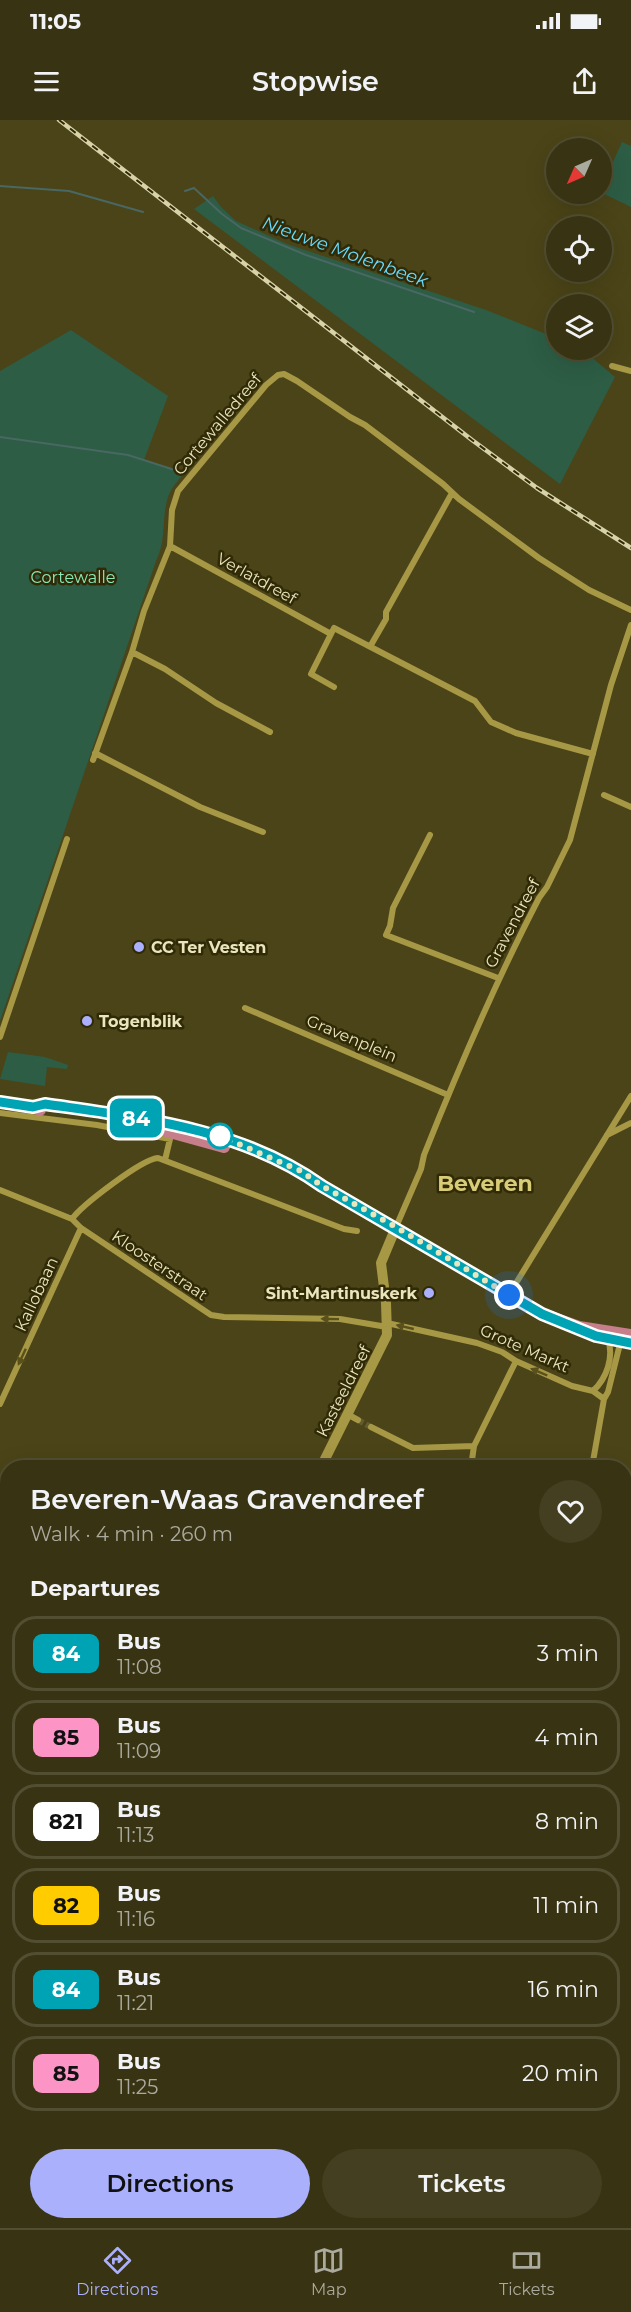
<!DOCTYPE html>
<meta charset="utf-8">
<style>
:root{--surface:#383312;--page:#433f20;--text:#f1f3f6;--muted:#abaa9f;--line:#524e32;--accent:#aab0fb}
body{margin:0;font-family:Montserrat,sans-serif;background:var(--page);color:var(--text);height:100vh;display:flex;flex-direction:column;font-size:22px;white-space:nowrap}
*{box-sizing:border-box;margin:0}
p{font-size:20px;color:var(--muted)}
.icon{flex:none;width:33px;height:33px;fill:none;stroke:currentColor;stroke-width:2;stroke-linecap:round;stroke-linejoin:round}
.map{position:relative;flex:1;overflow:hidden}
.panel{position:absolute;left:0px;top:1340px;width:632px;height:770px;display:flex;flex-direction:column;background:var(--surface);border-radius:24px 24px 0 0;box-shadow:0 6px 24px #0002,0 0 0 2px var(--line)}
.panel>*{flex:none}
.badge{padding:0 12px;border-radius:9px;font-size:21px;line-height:39px}
.needle{width:39px;rotate:225deg}
.fabs{position:absolute;left:546px;top:18px;display:grid;gap:12px}
.fabs a{display:grid;place-items:center;width:66px;height:66px;border-radius:50%;background:var(--surface);box-shadow:0 6px 24px #0002,0 0 0 2px var(--line);font-size:30px}
.you{position:absolute;width:30px;height:30px;margin:-15px;border:4px solid #fff;border-radius:50%;background:#1a73e8;box-shadow:0 0 0 9px #1a73e833}
.map>.badge{position:absolute;translate:-50% -50%;box-shadow:0 0 0 3px #fff}
h2{padding:0 30px;font-size:22px;line-height:54px}
.round{display:grid;place-items:center;flex:none;width:63px;height:63px;border-radius:32px;background:var(--page)}
.overview{display:flex;align-items:center;justify-content:space-between;height:102px;padding:0 30px}
h1{font-size:28px;font-weight:600;line-height:45px}
.action{display:flex;gap:12px;margin-top:auto;padding:12px 30px}
.action a{flex:1;height:69px;border-radius:36px;background:var(--accent);color:#111;font-size:24px;font-weight:600;line-height:69px;text-align:center}
.action a+a{background:var(--page);color:var(--text)}
ul{padding:0;list-style:none}
li{display:flex;align-items:center;gap:18px;height:75px;margin:0 12px 9px;padding:0 18px;border:3px solid var(--line);border-radius:24px}
li div{flex:1}
li b{display:block;font-size:22px}
li em{font-style:normal}
li .badge{min-width:66px;font-weight:700;text-align:center}
.status{display:flex;justify-content:space-between;align-items:center;height:42px;padding:0 30px;background:var(--surface);direction:ltr}
.status svg{height:16px;fill:currentColor}
header{display:flex;justify-content:space-between;align-items:center;height:78px;padding:0 30px;background:var(--surface);font-size:27px;font-weight:600}
.dock{display:flex;justify-content:space-around;align-items:center;height:84px;border-top:2px solid var(--line);background:var(--surface);font-size:16px;color:var(--muted)}
.dock a{display:grid;justify-items:center;gap:3px}
.dock .on{color:var(--accent)}
.map>svg:first-child{display:block}
.green{fill:#2d5d45}
.lines{fill:none;stroke-linecap:round;stroke-linejoin:round}
.stream{stroke:#496763;stroke-width:2}
.street-tunnel{stroke:#635c31;stroke-width:6;stroke-dasharray:6 3;stroke-linecap:butt}
.street{stroke:#a69845;stroke-width:6}
.secondary{stroke:#a69845;stroke-width:10}
.primary{stroke:#c57e8a;stroke-width:12}
.rail-casing{stroke:#d8d2a9;stroke-width:4.5}
.rail{stroke:#302a06;stroke-width:2;stroke-dasharray:7;stroke-linecap:butt}
.oneway{fill:#59501c}
.line-casing{stroke:#fff;stroke-width:14}
.line{stroke:#00a3b4;stroke-width:9}
.walk{stroke:#ebe5bd;stroke-width:6;stroke-dasharray:0 10.8}
.poi-dot{fill:#aab0fb;stroke:#302a06;stroke-width:2}
.stop-dot{fill:#fff;stroke:#00a3b4;stroke-width:3}
.labels{text-anchor:middle;stroke-width:5;stroke-linejoin:round;paint-order:stroke}
.street-label{font-size:16px;fill:#ebe5bd;stroke:#302a06}
.park-label{font-size:16px;fill:#8ae9b8;stroke:#302a06}
.poi-label{font-size:16px;font-weight:bold;fill:#ebe5bd;stroke:#302a06;text-anchor:start}
.water-label{font-size:18px;font-style:italic;fill:#68dbfe;stroke:#302a06}
.district-label{font-size:22px;font-weight:bold;fill:#d9cc78;stroke:#302a06}
</style>
<div class="status"><b>11:05</b><svg viewBox="0 0 49 12"><path d="M0 12V9h3v3zM5 12V6h3v6zM10 12V3h3v9zM15 12V0h3v12zM26 1h20v11H26zM47 4h2v5h-2z"/></svg></div>
<header><svg class="icon" aria-label="menu" viewBox="0 0 24 24"><path d="M4 6h16M4 12h16M4 18h16"/></svg>Stopwise<svg class="icon" aria-label="share" viewBox="0 0 24 24"><path d="M12 15V3M7 8l5-5 5 5M5 13v7h14v-7"/></svg></header>
<div class="map">
<svg width="631" height="2108" viewBox="0 0 631 2108">
<rect width="100%" height="100%" fill="#4b4418"/>
<path class="green" d="M622 22 631 26V87L602 73V66Z
M213 76 221 87 236 101 287 124 486 190 556 218V230H583L615 257 560 364 194 89Z
M71 210 168 276 144 340 184 353C178 361 171 368 168 377 161 399 167 419 156 441L0 901V251Z
M8 932 45 937 68 945 67 949 47 947 45 966 0 959Z"/>
<g class="lines">
<path class="stream" d="M0 66 69 71 143 92
M185 71 194 68 222 94 241 108 306 135 474 192
M0 317 128 335 184 353"/>
<path class="street-tunnel" d="M358 1300 371 1307"/>
<path class="street" d="M612 246 631 251
M170 426 331 514 334 508 475 581 491 602 516 613 593 634
M331 514 311 554 334 567
M371 525 386 499V492L452 373
M132 532 165 549 216 583 270 612
M95 633 200 687 263 712
M93 640 132 532 144 491 170 426 172 390 178 371 266 265 278 255 284 254 297 261 350 297 365 305 443 364 459 379 539 438 589 470 631 490
M604 675 631 687
M430 715 393 788 390 806 386 815 498 858
M245 888 448 975
M0 917 67 719
M0 993 97 1005 170 1019 165 1040
M607 1015 631 1003
M0 1070 72 1099 81 1108 211 1195 224 1197 340 1199 387 1207
M72 1099C82 1085 142 1039 158 1038L344 1109 357 1111
M396 1107 421 1049 424 1035C459 947 496 861 539 778L547 767 570 720 611 565 631 505
M513 1168 631 976
M387 1203 477 1223 502 1232 516 1241 572 1266 593 1271 604 1279
M593 1271C607 1258 614 1237 608 1219
M0 1284 81 1108
M347 1294 358 1300
M371 1307 413 1328 474 1326
M471 1347 474 1326 516 1241
M592 1347 604 1279 608 1272 620 1224
M0 1558 8 1563
M624 1641 631 1645
M0 1832H8
M624 1944 631 1948
M349 2102 373 2108
M557 2102 559 2108
M74 2108C83 2100 102 2106 114 2108
M127 2108 129 2102
M280 2108 281 2102
M454 2108 458 2102"/>
<path class="secondary" d="M321 1347 387 1215 386 1183 381 1143 396 1107
M0 1964 8 1949"/>
<path class="primary" d="M0 982 33 987 40 990
M33 987 45 984C141 999 241 1008 322 1066L542 1194 579 1207 631 1215
M166 1011 224 1027"/>
<g class="rail-casing">
<path id="rail" d="M59 0 472 320 537 368 631 428"/>
</g>
<use href="#rail" class="rail"/>
</g>
<defs><path id="oneway-solid" d="M-6-.8H1V-3.2L6.5 0L1 3.2V.8H-6Z" transform="scale(1.5)"/></defs>
<g class="oneway">
<use href="#oneway-solid" transform="translate(330 1199) rotate(-179)"/>
<use href="#oneway-solid" transform="translate(405 1207) rotate(-167)"/>
<use href="#oneway-solid" transform="translate(22 1237) rotate(115)"/>
<use href="#oneway-solid" transform="translate(539 1252) rotate(-157)"/>
</g>
<g class="lines">
<g class="line-casing">
<path id="line" d="M0 982 33 987 45 984C141 998 241 1008 322 1066L542 1194 596 1216 631 1223"/>
</g>
<use href="#line" class="line"/>
<path class="walk" d="M220 1016 301 1051 322 1066 396 1107 509 1175"/>
</g>
<g class="poi-dot">
<circle cx="139" cy="827" r="6"/>
<circle cx="87" cy="901" r="6"/>
<circle cx="429" cy="1173" r="6"/>
</g>
<circle class="stop-dot" cx="220" cy="1016" r="12"/>
<g class="labels">
<g class="street-label">
<text transform="translate(217 304) rotate(-50)" y="6">Cortewalledreef</text>
<text transform="translate(257 458) rotate(29)" y="6">Verlatdreef</text>
<text transform="translate(512 803) rotate(-62)" y="6">Gravendreef</text>
<text transform="translate(352 918) rotate(23)" y="6">Gravenplein</text>
<text transform="translate(160 1145) rotate(34)" y="6">Kloosterstraat</text>
<text transform="translate(36 1174) rotate(-65)" y="6">Kallobaan</text>
<text transform="translate(525 1228) rotate(24)" y="6">Grote Markt</text>
<text transform="translate(343 1271) rotate(-63)" y="6">Kasteeldreef</text>
</g>
<g class="park-label">
<text x="73" y="463">Cortewalle</text>
</g>
<g class="poi-label">
<text x="151" y="833">CC Ter Vesten</text>
<text x="99" y="907">Togenblik</text>
<text x="417" y="1179" text-anchor="end">Sint-Martinuskerk</text>
</g>
<g class="water-label">
<text transform="translate(345 132) rotate(20)" y="6">Nieuwe Molenbeek</text>
</g>
<g class="district-label">
<text x="485" y="1071">Beveren</text>
</g>
</g>
</svg>
<div class="fabs">
<a><svg class="needle" viewBox="-14 -14 28 28"><path d="M0-13l5 13h-10z" fill="#e53935"/><path d="M0 13l5-13h-10z" fill="#abaa9f"/></svg></a>
<a><svg class="icon" aria-label="locate" viewBox="0 0 24 24"><circle cx="12" cy="12" r="6"/><path d="M12 2v4M12 18v4M2 12h4M18 12h4"/></svg></a>
<a><svg class="icon" aria-label="layers" viewBox="0 0 24 24"><path d="M12 4l9 5-9 5-9-5zM3 14l9 5 9-5"/></svg></a>
</div>
<div class="you" style="left:509px;top:1175px"></div>
<b class="badge" style="left:136px;top:998px;background:#00a3b4;color:#fff">84</b>
<section class="panel">
<div class="overview"><div><h1>Beveren-Waas Gravendreef</h1><p>Walk · 4 min · 260 m</p></div><a class="round"><svg class="icon" aria-label="heart" viewBox="0 0 24 24"><path d="M12 20l-8-8c-3-5 5-10 8-4 3-6 11-1 8 4z"/></svg></a></div>
<h2>Departures</h2>
<ul>
<li><span class="badge" style="background:#00a3b4;color:#fff">84</span><div><b>Bus</b><p>11:08</p></div><em>3 min</em></li>
<li><span class="badge" style="background:#fc95c5;color:#111">85</span><div><b>Bus</b><p>11:09</p></div><em>4 min</em></li>
<li><span class="badge" style="background:#fff;color:#111">821</span><div><b>Bus</b><p>11:13</p></div><em>8 min</em></li>
<li><span class="badge" style="background:#fc0;color:#111">82</span><div><b>Bus</b><p>11:16</p></div><em>11 min</em></li>
<li><span class="badge" style="background:#00a3b4;color:#fff">84</span><div><b>Bus</b><p>11:21</p></div><em>16 min</em></li>
<li><span class="badge" style="background:#fc95c5;color:#111">85</span><div><b>Bus</b><p>11:25</p></div><em>20 min</em></li>
</ul>
<div class="action"><a>Directions</a><a>Tickets</a></div>
</section>
</div>
<nav class="dock">
<a class="on"><svg class="icon" aria-label="directions" viewBox="0 0 24 24"><path d="M12 3l9 9-9 9-9-9zM9 14v-3h6M13 9l2 2-2 2"/></svg>Directions</a>
<a><svg class="icon" aria-label="map" viewBox="0 0 24 24"><path d="M3 6l6-2 6 2 6-2v14l-6 2-6-2-6 2zM9 4v14M15 6v14"/></svg>Map</a>
<a><svg class="icon" aria-label="tickets" viewBox="0 0 24 24"><path d="M3 7h18v10H3zM15 7v10"/></svg>Tickets</a>
</nav>
